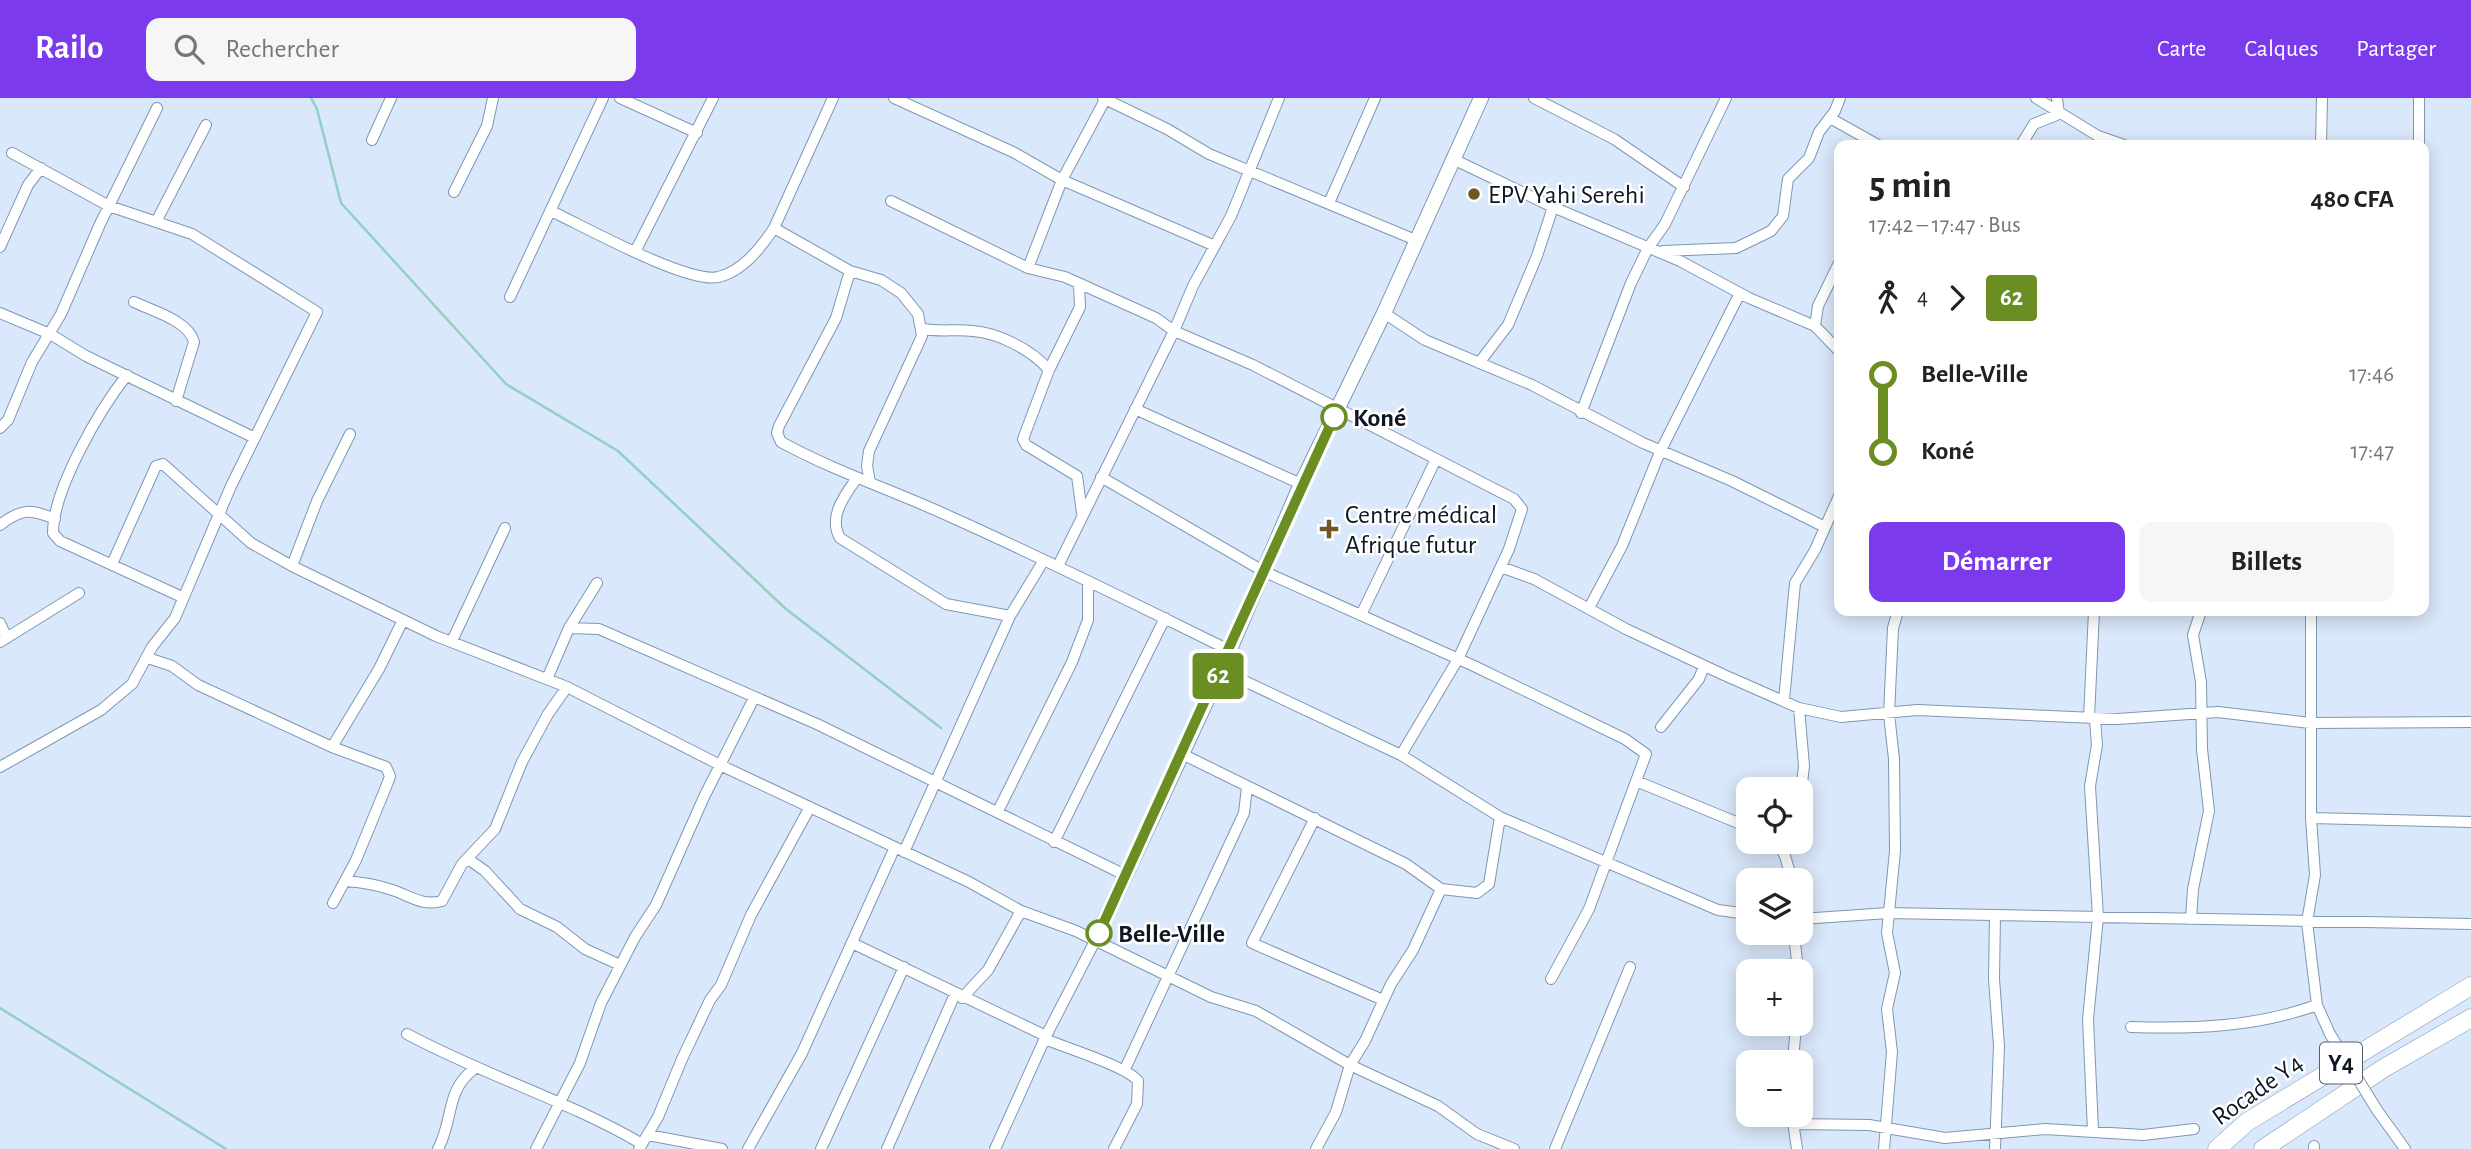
<!DOCTYPE html>
<html lang="fr">
<meta charset="utf-8">
<style>
:root{--surface:#fff;--page:#f6f6f6;--text:#222;--muted:#767676;--accent:#7c3aed}
body{margin:0;font-family:"Alegreya Sans",sans-serif;background:var(--page);color:var(--text);height:100vh;display:flex;flex-direction:column;font-size:26px;white-space:nowrap}
*{box-sizing:border-box;margin:0}
p{font-size:23px;color:var(--muted)}
.icon{flex:none;width:38px;height:38px;fill:none;stroke:currentColor;stroke-width:2;stroke-linecap:round;stroke-linejoin:round}
.map{position:relative;flex:1;overflow:hidden}
.details{position:absolute;left:1834px;top:42px;width:595px;height:476px;display:flex;flex-direction:column;background:var(--surface);border-radius:14px;box-shadow:0 4px 18px #0003}
.details>*{flex:none}
.badge{padding:0 14px;border-radius:5px;font-size:24px;line-height:46px}
.controls{position:absolute;left:1736px;top:679px;display:grid;gap:14px}
.controls a{display:grid;place-items:center;width:77px;height:77px;border-radius:14px;background:var(--surface);box-shadow:0 4px 18px #0003;font-size:35px}
.map>.badge{position:absolute;translate:-50% -50%;box-shadow:0 0 0 4px #fff}
.legs{display:flex;align-items:center;gap:10px;height:77px;padding:0 35px;font-size:23px}
.legs p{margin-inline-start:auto}
.headline{display:flex;align-items:center;justify-content:space-between;height:119px;padding:0 35px}
h1{font-size:38px;font-weight:700;line-height:52px}
.button{display:flex;gap:14px;margin-top:auto;padding:14px 35px}
.button a{flex:1;height:80px;border-radius:14px;background:var(--accent);color:#fff;font-size:28px;font-weight:700;line-height:80px;text-align:center}
.button a+a{background:var(--page);color:var(--text)}
ul{padding:0 35px;list-style:none}
li{display:flex;align-items:center;gap:24px;height:77px;font-size:26px}
li i{display:grid;place-items:center;width:10px;height:100%;margin:0 9px;background:currentColor}
li i::after{content:'';width:18px;height:18px;margin:-9px;border:5px solid;border-radius:50%;background:var(--surface)}
li p{margin-inline-start:auto}
li:first-child i{background:linear-gradient(#0000 50%,currentColor 0)}
li:last-child i{background:linear-gradient(currentColor 50%,#0000 0)}
header{display:flex;align-items:center;gap:42px;box-sizing:border-box;height:98px;padding:0 35px;background:var(--accent);color:#fff}
header strong{font-size:33px}
nav{display:flex;gap:38px;margin-inline-start:auto;font-size:24px}
.search{width:490px;height:63px;background:var(--page);display:flex;align-items:center;gap:18px;box-sizing:border-box;padding:0 24px;border-radius:14px;color:var(--muted);font-size:26px}
.map>svg:first-child{display:block}
.lines{fill:none;stroke-linecap:round;stroke-linejoin:round}
.stream{stroke:#95cfc4;stroke-width:2.5}
.minor-casing{stroke:#7f97b3;stroke-width:12}
.tertiary-casing{stroke:#7f97b3;stroke-width:16}
.trunk-casing{stroke:#7f97b3;stroke-width:19}
.minor{stroke:#fff;stroke-width:10}
.tertiary{stroke:#fff;stroke-width:14}
.trunk{stroke:#fff;stroke-width:18}
.minor-bridge-casing{stroke:#7f97b3;stroke-width:12;stroke-linecap:butt}
.minor-bridge{stroke:#fff;stroke-width:10}
.line-1-casing{stroke:#fff;stroke-width:16}
.line-1{stroke:#6b8e23;stroke-width:10}
.poi-dot{fill:#705527;stroke:#fff;stroke-width:2.5}
.stop-1-dot{fill:#fff;stroke:#6b8e23;stroke-width:3.5}
.labels{text-anchor:middle;stroke-width:5;stroke-linejoin:round;paint-order:stroke}
.shield{fill:#fff;stroke:#565d64;stroke-width:2}
.shield-label{font-size:24px;font-weight:bold;fill:#0e1722}
.poi-label{font-size:26px;fill:#0e1722;stroke:#fff;text-anchor:start}
.stop-label{font-size:26px;font-weight:bold;fill:#0e1722;stroke:#fff;text-anchor:start}
.street-label{font-size:26px;fill:#0e1722;stroke:#fff}
</style>
<header>
<strong>Railo</strong>
<div class="search"><svg class="icon" aria-label="search" viewBox="0 0 24 24"><circle cx="10" cy="10" r="6"/><path d="M15 15l6 6"/></svg>Rechercher</div>
<nav><a>Carte</a><a>Calques</a><a>Partager</a></nav>
</header>
<div class="map">
<svg width="2471" height="1051" viewBox="0 0 2471 1051">
<rect width="100%" height="100%" fill="#d9e8fa"/>
<g class="lines">
<path class="stream" d="M311 0 317 11 341 105 506 286 618 353 786 511 941 630
M0 910 226 1051"/>
<g class="minor-casing">
<path id="minor" d="M620 0 697 35
M894 0 1013 54 1062 82 1215 148
M1103 0 1167 31 1209 56 1418 143
M1106 0 1062 82 1028 170 1065 179 1156 220 1174 233 1253 267 1514 401 1522 411 1509 451 1458 561 1401 657
M1534 0 1614 41 1684 89
M2036 0 2098 38 2124 47
M2419 0V47
M1830 20 1878 47
M372 42 391 0
M2021 47 2034 26 2059 16 2057 0
M2321 47 2322 0
M1455 62 1553 109 1680 163 1749 200 1815 228 1839 253
M454 94 487 28 493 0
M891 103 1028 170
M1329 105 1375 0
M553 114C585 129 688 186 718 179 742 174 761 150 774 130L833 0
M156 124 206 27
M774 130 850 173 881 182 901 195 918 216 922 238 869 353 867 368 870 384
M0 149 28 87 41 70
M636 152 713 0
M1663 153 1736 150 1771 133 1783 118 1788 81 1809 60 1819 34 1835 13 1840 0
M850 173 836 220 779 328 777 335 781 344C836 374 895 393 951 419 1045 461 1137 507 1229 552
M1079 187 1080 209 1049 272 1023 341 1026 347 1077 378 1082 415
M510 199 603 0
M134 204C153 213 189 223 194 244L176 303
M0 215 50 236 86 258 255 340
M1384 215 1425 242 1532 287 1643 345 1732 383 1823 428
M1815 228 1818 208 1839 165
M923 231C940 234 956 231 973 233 999 235 1032 252 1049 272
M1479 265 1508 227 1537 158 1553 109
M127 277C100 311 53 391 53 435L60 443 182 499
M1135 311 1301 386
M1581 315 1631 185 1648 150 1665 126 1726 0
M0 330 8 322 32 264 61 216 100 126 157 10
M1101 379 1263 473 1474 568 1625 641 1646 656 1589 811 1551 881
M857 380C844 398 828 419 840 440L946 506 1010 518
M0 427C22 410 31 411 55 421
M112 466 156 368 163 366 251 445 292 468 436 538 567 589 720 667 969 784 1021 813 1076 833 1211 899 1256 913 1350 967 1438 1008 1477 1036 1514 1051
M292 468 317 403 350 336
M1058 468 1174 233 1193 188 1231 118 1279 0
M1501 469 1534 481 1626 531 1724 577 1799 610 1841 619 1917 612 2118 621 2218 614 2310 625 2471 624
M1589 510 1622 448 1660 354 1740 195
M2311 513V720L2315 777 2307 824 2317 907 2330 936
M1361 517 1436 361
M0 525 7 540
M569 530 599 531 819 627 1125 777
M452 543 505 430
M0 544 79 495
M148 560 172 568 198 587 332 649 386 669 390 678 388 684 356 762 333 805
M1221 572 1401 657 1500 719 1718 812 1748 816
M547 581 569 530 597 485
M1784 602 1795 485 1815 452 1839 398
M1799 610 1804 668 1801 693
M2089 620 2094 513
M1661 629 1699 581 1704 568
M332 649 379 571 403 522
M1182 656 1406 766 1441 791 1477 795 1489 786 1500 719
M0 669 101 612 132 586 152 549 175 520 231 388 317 214 192 136 109 108 12 55
M1636 683 1748 729
M998 713 1072 564 1088 522V483
M1315 720 1252 845 1383 902
M2311 720 2471 724
M1054 744 1165 520
M1777 744 1785 758 1792 782
M904 754 1010 518 1044 462
M468 761 485 773 520 811 557 829 585 851 620 867
M345 783C360 784 374 786 389 791 408 796 421 809 442 803L462 766 495 731 522 664 548 616 567 589
M1801 821 1888 815 2471 826
M2191 821 2193 791 2209 713 2202 651 2201 584 2193 537 2201 513
M1794 835 1798 873
M852 845 1046 938
M962 900 988 872 1021 813
M2131 929C2195 931 2256 929 2317 907
M407 936C483 977 567 1002 642 1046
M1045 941C1066 950 1128 969 1138 983L1137 1006 1114 1051
M1793 964 1796 926
M1125 971 1244 715 1247 689
M2377 1012 2405 1051
M1792 1017 1797 1051
M1794 1026 1869 1027 1945 1040 2045 1031 2143 1037 2194 1031
M2093 1033 2088 921 2098 819 2090 688 2097 647 2095 621
M648 1037 722 1051
M438 1051C454 1021 445 993 474 971
M536 1051 580 965 601 905 635 839 656 807 704 699 754 600
M639 1051 658 1019 682 961 710 902 721 887 751 817 810 709
M748 1051 802 955 895 749
M821 1051 904 869
M887 1051 955 896
M995 1051 1046 938 1095 843
M1316 1051 1336 1014 1350 967 1365 943 1391 886 1413 852 1441 791
M1555 1051 1630 869
M1884 1051 1892 954 1887 911 1895 875 1887 835 1895 753 1894 661 1889 616 1893 530 1898 513
M1995 1051 1999 948 1994 881 1995 817
M2314 1051V1048"/>
</g>
<g class="tertiary-casing">
<path id="tertiary" d="M1095 843 1221 572 1301 386 1384 215 1481 0"/>
</g>
<g class="trunk-casing">
<path id="trunk" d="M2217 1051 2247 1024 2471 888
M2263 1051 2384 970 2471 920"/>
</g>
<use href="#minor" class="minor"/>
<use href="#tertiary" class="tertiary"/>
<use href="#trunk" class="trunk"/>
<g class="minor-bridge-casing">
<path id="minor-bridge" d="M2330 936 2377 1012"/>
</g>
<use href="#minor-bridge" class="minor-bridge"/>
</g>
<g class="lines">
<g class="line-1-casing">
<path id="line-1" d="M1099 835 1334 319"/>
</g>
<use href="#line-1" class="line-1"/>
</g>
<g class="poi-dot">
<circle cx="1474" cy="96" r="7"/>
<path d="M1325.5 420.5h7v7h7v7h-7v7h-7v-7h-7v-7h7z"/>
</g>
<g class="stop-1-dot">
<circle cx="1334" cy="319" r="12"/>
<circle cx="1099" cy="835" r="12"/>
</g>
<g class="labels">
<rect class="shield" x="2320" y="944.5" width="42" height="41" rx="5"/>
<g class="shield-label">
<text x="2341" y="973">Y4</text>
</g>
<g class="poi-label">
<text x="1488" y="105">EPV Yahi Serehi</text>
<text x="1345" y="425">Centre médical<tspan x="1345" dy="30">Afrique futur</tspan></text>
</g>
<g class="stop-label">
<text x="1353" y="328">Koné</text>
<text x="1118" y="844">Belle-Ville</text>
</g>
<g class="street-label">
<text transform="translate(2257 991) rotate(-35)" y="9">Rocade Y4</text>
</g>
</g>
</svg>
<div class="controls">
<a><svg class="icon" aria-label="locate" viewBox="0 0 24 24"><circle cx="12" cy="12" r="6"/><path d="M12 2v4M12 18v4M2 12h4M18 12h4"/></svg></a>
<a><svg class="icon" aria-label="layers" viewBox="0 0 24 24"><path d="M12 4l9 5-9 5-9-5zM3 14l9 5 9-5"/></svg></a>
<a>+</a>
<a>−</a>
</div>
<b class="badge" style="left:1218px;top:578px;background:#6b8e23;color:#fff">62</b>
<section class="details">
<div class="headline"><div><h1>5 min</h1><p>17:42 – 17:47 · Bus</p></div><b>480 CFA</b></div>
<div class="legs"><svg class="icon" aria-label="walk" viewBox="0 0 24 24"><circle cx="13" cy="4" r="2"/><path d="M13 8l-2 6 4 7M11 14l-3 7M7 12l3-4h3l4 4"/></svg>4<svg class="icon" aria-label="forward" viewBox="0 0 24 24"><path d="M9 5l7 7-7 7"/></svg><b class="badge" style="background:#6b8e23;color:#fff">62</b></div>
<ul>
<li><i style="color:#6b8e23"></i><b>Belle-Ville</b><p>17:46</p></li>
<li><i style="color:#6b8e23"></i><b>Koné</b><p>17:47</p></li>
</ul>
<div class="button"><a>Démarrer</a><a>Billets</a></div>
</section>
</div>
